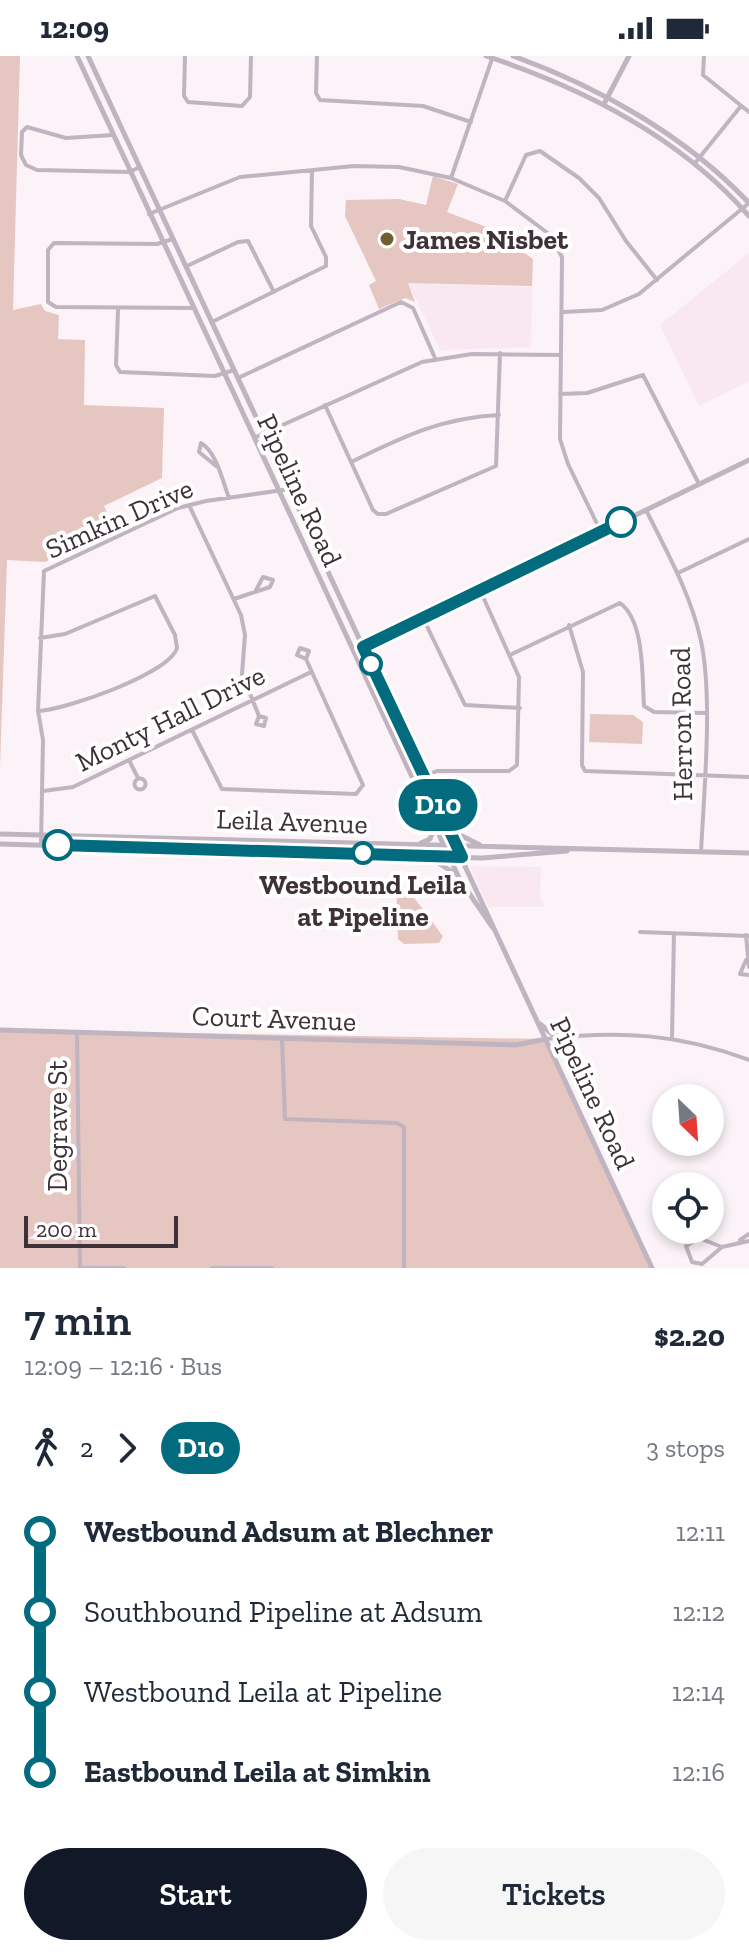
<!DOCTYPE html>
<meta charset="utf-8">
<style>
:root{--surface:#fff;--page:#f6f6f7;--text:#1f2937;--muted:#747a83;--accent:#111827}
body{margin:0;font-family:"Zilla Slab",serif;background:var(--page);color:var(--text);height:100vh;display:flex;flex-direction:column;font-size:30px;white-space:nowrap}
*{box-sizing:border-box;margin:0}
p{font-size:26px;color:var(--muted)}
.icon{flex:none;width:44px;height:44px;fill:none;stroke:currentColor;stroke-width:2;stroke-linecap:round;stroke-linejoin:round}
.map{position:relative;height:1212px;overflow:hidden}
.panel{display:flex;flex-direction:column;background:var(--surface);flex:1}
.panel>*{flex:none}
.badge{padding:0 16px;border-radius:26px;font-size:28px;line-height:52px}
.needle{width:52px;rotate:155deg}
.tools{position:absolute;left:652px;top:1028px;display:grid;gap:16px}
.tools a{display:grid;place-items:center;width:72px;height:72px;border-radius:50%;background:var(--surface);box-shadow:0 4px 12px #0003;font-size:40px}
.scale{position:absolute;left:24px;bottom:20px;width:154px;box-sizing:border-box;padding-left:8px;border:4px solid #3f3138;border-top:0;font-size:22px;line-height:28px;white-space:nowrap;color:#3f3138;-webkit-text-stroke:6px #fff;paint-order:stroke}
.map>.badge{position:absolute;translate:-50% -50%;box-shadow:0 0 0 4px #fff}
.legs{display:flex;align-items:center;gap:12px;height:88px;padding:0 24px;font-size:26px}
.legs p{margin-inline-start:auto}
.summary{display:flex;align-items:center;justify-content:space-between;height:136px;padding:0 24px}
h1{font-size:44px;font-weight:600;line-height:60px}
.primary-button{display:flex;gap:16px;margin-top:auto;padding:16px 24px}
.primary-button a{flex:1;height:92px;border-radius:48px;background:var(--accent);color:#fff;font-size:32px;font-weight:600;line-height:92px;text-align:center}
.primary-button a+a{background:var(--page);color:var(--text)}
ul{padding:0 24px;list-style:none}
li{display:flex;align-items:center;gap:28px;height:80px;font-size:30px}
li i{display:grid;place-items:center;width:12px;height:100%;margin:0 10px;background:currentColor}
li i::after{content:'';width:20px;height:20px;margin:-10px;border:6px solid;border-radius:50%;background:var(--surface)}
li p{margin-inline-start:auto}
li:first-child i{background:linear-gradient(#0000 50%,currentColor 0)}
li:last-child i{background:linear-gradient(currentColor 50%,#0000 0)}
.status{display:flex;justify-content:space-between;align-items:center;height:56px;padding:0 40px;background:var(--surface);direction:ltr}
.status svg{height:22px;fill:currentColor}
.map>svg:first-child{display:block}
.built{fill:#fae8f1}
.green{fill:#e6c6c1}
.lines{fill:none;stroke-linecap:round;stroke-linejoin:round}
.minor{stroke:#c0b4c0;stroke-width:4}
.tertiary{stroke:#c0b4c0;stroke-width:5}
.line-1-casing{stroke:#fff;stroke-width:18}
.line-1{stroke:#026c7e;stroke-width:12}
.poi-dot{fill:#715f2d;stroke:#fff;stroke-width:3}
.stop-1-dot{fill:#fff;stroke:#026c7e;stroke-width:4}
.labels{text-anchor:middle;stroke-width:8;stroke-linejoin:round;paint-order:stroke}
.poi-label{font-size:28px;font-weight:bold;fill:#3f3138;stroke:#fff;text-anchor:start}
.street-label{font-size:28px;fill:#3f3138;stroke:#fff}
.stop-label{font-size:28px;font-weight:bold;fill:#3f3138;stroke:#fff}
</style>
<div class="status"><b>12:09</b><svg viewBox="0 0 49 12"><path d="M0 12V9h3v3zM5 12V6h3v6zM10 12V3h3v9zM15 12V0h3v12zM26 1h20v11H26zM47 4h2v5h-2z"/></svg></div>
<div class="map">
<svg width="749" height="1212" viewBox="0 0 749 1212">
<rect width="100%" height="100%" fill="#fbf3f7"/>
<path class="built" d="M749 197V325L699 350 660 269Z
M408 227 532 231 531 291 440 294Z
M470 810 541 811 540 840 544 851H488Z"/>
<path class="green" d="M0 0H20L13 254 41 248 45 255 59 259 58 283 85 284 84 349 164 352 162 422 104 450 115 473 45 506 7 504 0 711Z
M433 120 458 128 447 156 489 172 533 203 532 230 408 227 415 246 405 242 379 253 369 229 376 225 345 160 346 144 399 143 426 149Z
M590 658 633 659 643 666 642 688 589 686Z
M396 826C410 831 431 866 443 880L439 887 404 888 398 883Z
M0 974 546 983 652 1212H0Z"/>
<g class="lines">
<path class="minor" d="M185 0 184 40 188 46 242 50 250 41 251 0
M317 0 316 37 320 44 423 50 471 66
M704 0 703 19 749 56
M113 79 66 82 27 71 22 76 21 99 26 109 37 114 129 116 140 111
M695 107 741 50
M451 122 493 0
M505 145 526 99 540 95 579 122 599 142 626 185 657 224
M149 158 240 121 354 110 399 111 451 122 505 145 549 178 562 201 560 383 568 408 601 476
M173 183 157 188 54 187 48 194V246L56 251 193 252
M187 210 238 186 248 185 274 236
M118 254 116 309 120 316 215 320 234 314
M563 256 602 254 639 238 749 147
M212 266 326 210V201L311 170 312 115
M238 322 401 246 413 252 435 302
M560 338 587 337 643 319 699 428
M325 349 373 454 378 458H386L496 410 500 297
M254 382 422 306 472 298 561 299
M351 406C403 381 440 362 499 359
M216 410 199 396 201 387C216 395 223 426 229 442
M189 449 241 559 245 579 242 618 259 660 266 662 264 670 256 668 259 660
M646 454C667 496 691 539 701 585 713 641 704 736 701 796
M678 517 749 483
M234 543 270 531 273 524 263 521 255 536
M423 562 465 649 520 652
M569 569 583 616 582 709 585 715 749 721
M512 598 620 547C645 565 642 622 644 650L654 656 705 657
M39 655C67 653 169 618 177 592L175 579 155 540 65 578 40 582
M192 674 222 733 356 738 363 729 306 603 309 595 300 592 297 599 306 603
M129 704 138 722
M134.5 728a5.5 5.5 0 1 1 11 0a5.5 5.5 0 1 1-11 0Z
M413 724 437 715H509L517 709 519 621 480 534
M43 735 73 731 311 616
M41 789 43 684 38 655 44 515 178 452 206 445 290 433
M640 876 749 880
M746 879 749 911
M746 904 740 918 749 919
M77 977 80 1212
M672 981 674 877
M282 983 285 1063 397 1067 404 1071V1212
M546 983C618 974 681 978 749 1004
M740 1184 749 1178
M722 1191 702 1208 692 1206 686 1190 699 1182 722 1191 749 1185
M80 1212H124
M212 1212H272"/>
<path class="tertiary" d="M77 0 460 824 493 872
M88 0 652 1212
M486 0C583 32 681 82 749 160
M513 0C599 31 686 80 749 147
M605 46 629 0
M354 596 749 404
M450 774 480 789
M0 778 749 797
M421 787 430 783 434 772
M0 788 482 802 567 795
M429 801 454 817
M540 968 552 978 566 981 556 994 555 1002
M0 974 516 989 546 983"/>
</g>
<g class="lines">
<g class="line-1-casing">
<path id="line-1" d="M58 789 462 801 363 591 621 466"/>
</g>
<use href="#line-1" class="line-1"/>
</g>
<circle class="poi-dot" cx="387" cy="183" r="8"/>
<g class="stop-1-dot">
<circle cx="621" cy="466" r="14"/>
<circle cx="371" cy="608" r="10"/>
<circle cx="58" cy="789" r="14"/>
<circle cx="363" cy="797" r="10"/>
</g>
<g class="labels">
<g class="poi-label">
<text x="403" y="193">James Nisbet</text>
</g>
<g class="street-label">
<text transform="translate(300 434) rotate(65)" y="10">Pipeline Road</text>
<text transform="translate(119 462) rotate(-24)" y="10">Simkin Drive</text>
<text transform="translate(170 662) rotate(-26)" y="10">Monty Hall Drive</text>
<text transform="translate(681 668) rotate(-91)" y="10">Herron Road</text>
<text transform="translate(292 765) rotate(2)" y="10">Leila Avenue</text>
<text transform="translate(274 962) rotate(2)" y="10">Court Avenue</text>
<text transform="translate(593 1037) rotate(65)" y="10">Pipeline Road</text>
<text transform="translate(57 1070) rotate(-90)" y="10">Degrave St</text>
</g>
<g class="stop-label">
<text x="363" y="838">Westbound Leila<tspan x="363" dy="32">at Pipeline</tspan></text>
</g>
</g>
</svg>
<div class="tools">
<a><svg class="needle" viewBox="-14 -14 28 28"><path d="M0-13l5 13h-10z" fill="#e53935"/><path d="M0 13l5-13h-10z" fill="#747a83"/></svg></a>
<a><svg class="icon" aria-label="locate" viewBox="0 0 24 24"><circle cx="12" cy="12" r="6"/><path d="M12 2v4M12 18v4M2 12h4M18 12h4"/></svg></a>
</div>
<div class="scale">200 m</div>
<b class="badge" style="left:438px;top:749px;background:#026c7e;color:#fff">D10</b>
</div>
<section class="panel">
<div class="summary"><div><h1>7 min</h1><p>12:09 – 12:16 · Bus</p></div><b>$2.20</b></div>
<div class="legs"><svg class="icon" aria-label="walk" viewBox="0 0 24 24"><circle cx="13" cy="4" r="2"/><path d="M13 8l-2 6 4 7M11 14l-3 7M7 12l3-4h3l4 4"/></svg>2<svg class="icon" aria-label="forward" viewBox="0 0 24 24"><path d="M9 5l7 7-7 7"/></svg><b class="badge" style="background:#026c7e;color:#fff">D10</b><p>3 stops</p></div>
<ul>
<li><i style="color:#026c7e"></i><b>Westbound Adsum at Blechner</b><p>12:11</p></li>
<li><i style="color:#026c7e"></i><span>Southbound Pipeline at Adsum</span><p>12:12</p></li>
<li><i style="color:#026c7e"></i><span>Westbound Leila at Pipeline</span><p>12:14</p></li>
<li><i style="color:#026c7e"></i><b>Eastbound Leila at Simkin</b><p>12:16</p></li>
</ul>
<div class="primary-button"><a>Start</a><a>Tickets</a></div>
</section>
